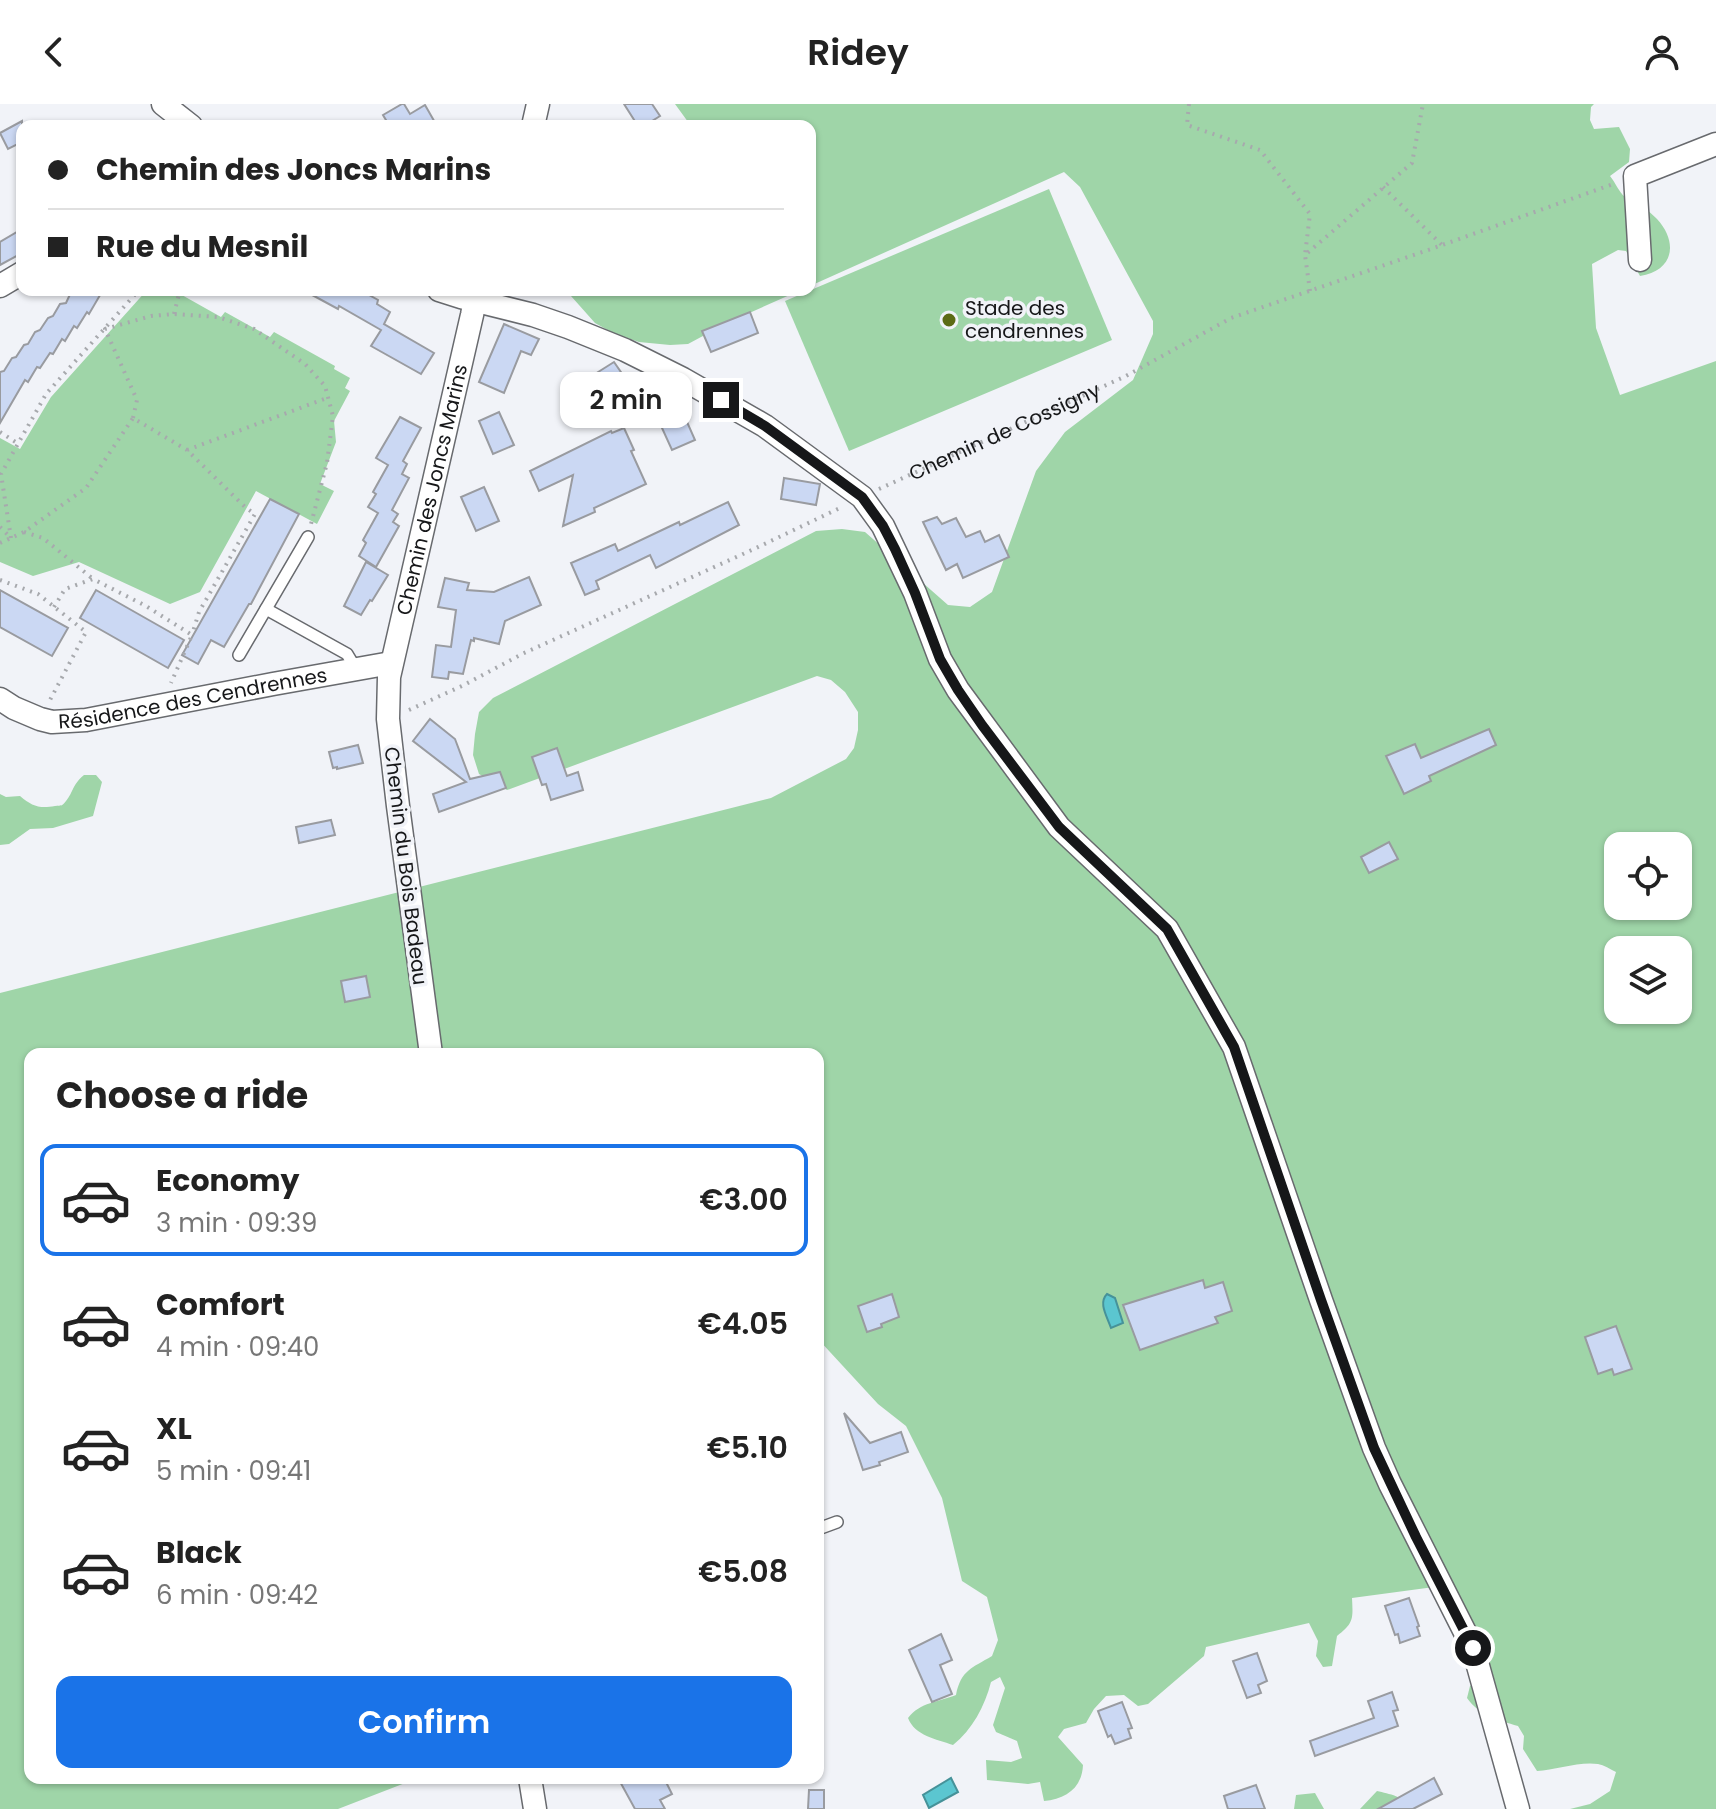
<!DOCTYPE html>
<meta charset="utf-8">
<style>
:root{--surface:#fff;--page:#f2f2f2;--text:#222;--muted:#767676;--line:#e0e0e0;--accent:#1a73e8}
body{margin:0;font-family:Poppins,sans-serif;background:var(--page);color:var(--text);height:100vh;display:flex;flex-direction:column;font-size:30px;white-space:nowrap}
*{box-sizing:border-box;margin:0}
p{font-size:26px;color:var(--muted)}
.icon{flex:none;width:44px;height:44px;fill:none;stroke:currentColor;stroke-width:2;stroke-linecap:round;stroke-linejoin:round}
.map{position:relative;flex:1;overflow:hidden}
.details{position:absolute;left:24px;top:944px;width:800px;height:736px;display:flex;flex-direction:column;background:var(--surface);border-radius:16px;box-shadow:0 2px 6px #0004}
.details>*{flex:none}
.banner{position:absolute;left:16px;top:16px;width:800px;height:176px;border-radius:16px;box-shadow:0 2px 6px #0004;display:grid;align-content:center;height:176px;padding:0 32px;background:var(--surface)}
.controls{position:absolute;left:1604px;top:728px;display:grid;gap:16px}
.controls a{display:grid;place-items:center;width:88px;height:88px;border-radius:16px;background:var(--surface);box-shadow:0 2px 6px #0004;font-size:40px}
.end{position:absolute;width:36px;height:36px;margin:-18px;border:10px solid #161719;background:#fff;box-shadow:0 0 0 4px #fff}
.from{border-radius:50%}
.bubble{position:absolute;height:56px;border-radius:16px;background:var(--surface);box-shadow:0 2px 6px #0004;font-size:26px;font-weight:600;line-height:56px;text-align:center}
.banner b{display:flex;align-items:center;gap:28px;height:76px;font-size:30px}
.banner b+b{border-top:2px solid var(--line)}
.banner i{width:20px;height:20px;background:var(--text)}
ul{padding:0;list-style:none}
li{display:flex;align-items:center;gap:24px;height:112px;margin:0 16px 12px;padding:0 16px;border:4px solid transparent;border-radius:16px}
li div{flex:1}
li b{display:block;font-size:30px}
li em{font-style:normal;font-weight:600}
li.current{border-color:var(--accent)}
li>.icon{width:72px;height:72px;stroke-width:1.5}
h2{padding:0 32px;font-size:36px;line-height:96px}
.button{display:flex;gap:16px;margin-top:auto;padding:16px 32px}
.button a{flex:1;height:92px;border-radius:16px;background:var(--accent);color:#fff;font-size:32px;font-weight:600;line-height:92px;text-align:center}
header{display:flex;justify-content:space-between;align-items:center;height:104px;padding:0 32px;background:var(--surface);font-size:36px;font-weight:600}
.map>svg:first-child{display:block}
.green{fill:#9fd5a8;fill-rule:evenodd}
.water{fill:#5bc6d0;stroke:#469299;stroke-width:2}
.building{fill:#cbd8f3;stroke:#999ba0;stroke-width:2}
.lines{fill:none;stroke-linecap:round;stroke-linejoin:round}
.service-casing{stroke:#686a6e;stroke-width:14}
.minor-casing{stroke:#686a6e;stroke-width:25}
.path{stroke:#a7a9ad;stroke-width:4;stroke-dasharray:2 6;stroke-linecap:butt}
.service{stroke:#fff;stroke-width:11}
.minor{stroke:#fff;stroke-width:22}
.route{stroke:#161719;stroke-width:10}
.poi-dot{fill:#5c6b15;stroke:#f1f3f8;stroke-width:3}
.labels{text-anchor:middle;stroke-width:7;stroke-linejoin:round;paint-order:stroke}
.poi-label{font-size:20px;fill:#161719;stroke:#f1f3f8;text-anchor:start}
.street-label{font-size:20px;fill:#161719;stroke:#f1f3f8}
</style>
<header><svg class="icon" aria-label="back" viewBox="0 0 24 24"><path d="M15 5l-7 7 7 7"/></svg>Ridey<svg class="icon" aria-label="person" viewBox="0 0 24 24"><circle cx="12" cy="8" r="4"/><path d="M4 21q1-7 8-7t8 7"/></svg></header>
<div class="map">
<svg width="1716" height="1705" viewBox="0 0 1716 1705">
<rect width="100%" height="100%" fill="#f1f3f8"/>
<g class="green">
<path d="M675 0H1594L1591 3 1590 16 1594 25 1619 23 1630 45 1629 58 1610 72C1615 78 1619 88 1625 93 1629 96 1634 96 1637 98 1644 103 1652 110 1657 115 1679 139 1673 167 1640 172L1626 147 1618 146 1592 160 1596 224 1620 291 1716 257V1705H1570L1590 1700 1610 1687 1616 1668C1610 1665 1604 1661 1598 1660 1580 1657 1555 1666 1537 1667L1523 1645 1524 1632 1518 1622C1498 1616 1480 1612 1467 1594L1470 1582 1483 1575 1479 1531 1463 1517 1449 1481 1352 1494C1353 1515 1354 1519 1337 1532L1332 1562 1323 1563 1316 1552 1318 1537 1309 1519 1206 1543 1204 1552 1148 1600 1138 1602 1124 1591 1106 1592 1094 1605 1086 1619 1064 1625 1058 1633 1083 1661C1082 1684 1066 1695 1044 1697L1040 1678 1028 1680 987 1676 986 1656 1011 1658 1022 1654 1017 1637 996 1628 993 1621 1005 1584 1000 1573 991 1578C985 1602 972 1626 953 1641 936 1635 915 1632 908 1614 920 1598 939 1598 956 1591 961 1566 972 1564 992 1552L998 1536 987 1493 962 1477 942 1394 906 1322 878 1300 818 1235V950H30V1674H418L338 1705H0V889L771 694 846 655 854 644 858 626V608L845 588 831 576 817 572 507 686 479 670 473 651 475 630 479 608 493 594 816 427 842 425 865 428 948 501 970 503 992 488 1036 367 1065 328 1133 276 1153 230V217L1080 83 1064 68 810 182V22H691ZM1618 742H1678V802H1618ZM1618 846H1678V906H1618Z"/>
<path d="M1049 85 1112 236 849 347 785 197Z"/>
<path d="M147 186H173L221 213 225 208 270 233 274 228 335 262 334 265 350 274 345 284 350 287 334 317 336 338 320 380 334 387 317 420 256 387 200 488 170 500 79 458 33 472 0 458V334L20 345 51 293Z"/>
<path d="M573 186H801L729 218 688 240 670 241 639 238 613 229 595 219 571 192Z"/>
<path d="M84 671H96L102 678 93 712 53 724 30 725 9 740 0 741V690L6 693 20 692C32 702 39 705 55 702 62 701 61 703 66 697 74 687 72 681 84 671Z"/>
<path d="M1377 1687C1389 1690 1405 1692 1409 1705H1360Z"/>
<path d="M1315 1689 1324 1705H1294L1296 1691Z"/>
</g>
<g class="water">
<path d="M1107 1190 1115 1194 1123 1219 1111 1224C1107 1212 1098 1199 1107 1190Z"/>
<path d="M951 1674 958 1688 929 1704 923 1691Z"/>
</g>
<g class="building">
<path d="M402 0H404L410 10 425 1 437 22H387L389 21 383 11Z"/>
<path d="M624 0H652L660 12 644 22H638Z"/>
<path d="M22 17V38L8 45 0 29Z"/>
<path d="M22 125V149L0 161V138Z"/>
<path d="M72 186H103L89 210 87 208 77 224 74 222 65 237 62 235 53 250 50 249 40 264 37 263 28 278 25 276 0 319V268L4 267 12 254 16 253 24 241 28 240 35 228 40 226 48 214 53 212 60 200 66 199Z"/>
<path d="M303 186H360L378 196 377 200 390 208 384 220 434 249 421 270 371 242 381 226 339 202 338 205Z"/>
<path d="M750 208 758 229 711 248 702 227Z"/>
<path d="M504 220 539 235 531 251 521 247 504 289 479 278Z"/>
<path d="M614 258 625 274 578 303 568 287Z"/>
<path d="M679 304 682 312 684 311 695 336 672 346 657 313Z"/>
<path d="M499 308 514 341 493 350 479 317Z"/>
<path d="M400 313 421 324 403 357 407 360 402 370 409 374 392 406 398 410 393 418 399 422 376 463 359 452 366 439 363 436 378 409 368 403 376 390 373 388 388 361 376 354Z"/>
<path d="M624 324 634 346 631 347 646 380 594 404 595 408 563 422 573 371 539 387 530 367 611 327 612 329Z"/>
<path d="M784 374 820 380 816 401 781 395Z"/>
<path d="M484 383 499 417 476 427 461 393Z"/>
<path d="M270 395 299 410 251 500H249L224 543 211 536 198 560 182 551Z"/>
<path d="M728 398 739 421 656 464 650 451 596 477 599 485 585 491 571 459 615 440 618 447 679 418 680 421Z"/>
<path d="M937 413 942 420 956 414 966 433 980 427 985 438 999 431 1009 453 963 474 957 460 946 466 923 418Z"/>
<path d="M366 458 388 471 372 497 370 496 361 511 344 502Z"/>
<path d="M529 473 541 501 505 517 499 540 474 534V537L471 536 463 570 449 568 448 575 432 573 436 541 451 543 456 506 438 503 445 474 469 479 467 486 494 488Z"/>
<path d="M0 486 68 524 52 552 0 523Z"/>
<path d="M96 486 184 536 168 564 80 514Z"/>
<path d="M430 615 455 635 470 675 500 668 506 684 439 708 433 690 466 678 413 637Z"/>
<path d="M1489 625 1496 641 1429 672 1431 677 1404 690 1386 652 1415 640 1421 654Z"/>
<path d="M358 641 363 659 337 665V663L333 664 329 648Z"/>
<path d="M557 644 567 672 578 668 583 686 551 696 546 680 542 681 532 653Z"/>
<path d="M331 716 335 731 299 739 296 723Z"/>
<path d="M1389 738 1398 755 1369 769 1361 753Z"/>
<path d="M366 872 370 893 345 898 341 877Z"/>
<path d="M1203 1176 1205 1184 1223 1178 1232 1207 1215 1213 1218 1219 1140 1246 1123 1201Z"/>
<path d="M892 1190 899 1213 881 1220 882 1223 867 1228 858 1202Z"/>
<path d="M1616 1222 1632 1265 1614 1271 1612 1265 1598 1270 1585 1233Z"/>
<path d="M844 1309 870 1339 901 1328 908 1348 879 1358 880 1361 863 1366Z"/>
<path d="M1409 1494 1419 1522 1417 1523 1420 1532 1400 1539 1398 1530 1395 1531 1385 1502Z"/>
<path d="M941 1530 952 1556 940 1561 952 1590 932 1598 909 1546Z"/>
<path d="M1257 1549 1267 1577 1258 1581 1261 1589 1247 1594 1233 1557Z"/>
<path d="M1392 1588 1398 1606 1393 1607 1398 1622 1315 1652 1310 1637 1374 1614 1368 1597Z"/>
<path d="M1122 1598 1132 1624 1128 1625 1131 1634 1115 1640 1111 1631 1108 1633 1098 1607Z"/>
<path d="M618 1674H664L672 1690 660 1696 665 1705H635Z"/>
<path d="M1434 1674 1442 1690 1413 1705H1378Z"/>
<path d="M1256 1681 1265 1705H1228L1224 1692Z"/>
<path d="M809 1686H824V1705H808Z"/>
</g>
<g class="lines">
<defs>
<g id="service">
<path d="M266 505 347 550 356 565"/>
<path d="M239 551 308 433"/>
<path d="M818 1425 837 1418"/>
</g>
<g id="minor">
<path d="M163 0 191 22"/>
<path d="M533 22 538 0"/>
<path d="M1640 156 1635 72 1716 40"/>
<path d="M0 182 22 169"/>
<path d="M439 186 461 193 533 211 568 223 625 246 683 275 765 322 862 393 883 422 915 489 940 555 958 586 1059 723 1167 825 1234 943 1321 1196 1374 1344 1390 1380 1473 1544 1518 1705"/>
<path id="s2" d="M0 595 14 604 40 615 52 618 86 616 273 580 391 559"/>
<path id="s3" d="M431 950 398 702 388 615 389 573 472 211 475 196 484 187"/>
<path d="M530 1674 535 1705"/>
</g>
</defs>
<use href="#service" class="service-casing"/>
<use href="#minor" class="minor-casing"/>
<g class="path">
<path d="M1189 0 1187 21 1260 46 1310 110 1305 151"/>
<path d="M1383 83 1442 141"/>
<path d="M1310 187 1305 151 1412 59 1423 0"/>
<path d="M174 210 180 186"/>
<path d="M133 314 137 296 105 225 151 212 174 210 218 213 254 225 305 260 325 282 333 312 327 359 311 420"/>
<path d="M0 328 17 339"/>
<path d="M187 346 327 294"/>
<path id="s1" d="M879 385 1126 272 1231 214 1431 145 1616 79"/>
<path d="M0 423 9 432"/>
<path d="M24 428 43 434 93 475"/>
<path d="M11 434 1 370 46 290 139 186"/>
<path d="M0 439 24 428 86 384 133 314 187 346 246 404 255 410 199 508 192 531"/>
<path d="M0 476 38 490 86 528 50 596"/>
<path d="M54 503 65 485 93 475 146 502 192 531 171 579"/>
<path d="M409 606 464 581 522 550 754 445 842 403"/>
</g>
<use href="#service" class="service"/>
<use href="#minor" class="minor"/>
</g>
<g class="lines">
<path class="route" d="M721 296 765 322 862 393 883 422 895 445 915 489 940 555 958 586 982 621 1059 723 1167 825 1234 943 1321 1196 1374 1344 1416 1433 1473 1544"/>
</g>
<circle class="poi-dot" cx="949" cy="216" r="8"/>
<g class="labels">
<g class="poi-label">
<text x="965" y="211">Stade des<tspan x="965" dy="23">cendrennes</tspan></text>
</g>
<g class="street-label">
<text dy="7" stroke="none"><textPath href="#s1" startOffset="138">Chemin de Cossigny</textPath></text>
<text dy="7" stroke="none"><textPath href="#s3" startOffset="572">Chemin des Joncs Marins</textPath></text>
<text dy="7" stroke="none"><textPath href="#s2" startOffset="200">Résidence des Cendrennes</textPath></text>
<text transform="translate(406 762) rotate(83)" y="7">Chemin du Bois Badeau</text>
</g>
</g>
</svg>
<div class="controls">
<a><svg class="icon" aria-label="locate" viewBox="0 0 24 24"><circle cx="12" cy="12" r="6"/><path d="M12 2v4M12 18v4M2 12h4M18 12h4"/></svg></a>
<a><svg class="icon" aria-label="layers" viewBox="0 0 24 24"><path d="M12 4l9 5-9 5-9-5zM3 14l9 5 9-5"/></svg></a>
</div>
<i class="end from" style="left:1473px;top:1544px"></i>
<i class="end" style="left:721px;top:296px"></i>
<div class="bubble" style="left:560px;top:268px;width:132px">2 min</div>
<div class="banner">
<b><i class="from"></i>Chemin des Joncs Marins</b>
<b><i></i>Rue du Mesnil</b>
</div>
<section class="details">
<h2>Choose a ride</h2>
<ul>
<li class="current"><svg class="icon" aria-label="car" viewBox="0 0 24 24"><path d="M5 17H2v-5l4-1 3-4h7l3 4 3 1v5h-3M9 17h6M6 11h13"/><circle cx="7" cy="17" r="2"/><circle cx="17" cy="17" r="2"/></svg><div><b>Economy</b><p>3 min · 09:39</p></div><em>€3.00</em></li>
<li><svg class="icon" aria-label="car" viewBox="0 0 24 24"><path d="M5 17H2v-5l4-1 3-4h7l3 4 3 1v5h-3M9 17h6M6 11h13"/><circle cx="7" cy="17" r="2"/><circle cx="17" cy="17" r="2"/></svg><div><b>Comfort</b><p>4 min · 09:40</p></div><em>€4.05</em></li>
<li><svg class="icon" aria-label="car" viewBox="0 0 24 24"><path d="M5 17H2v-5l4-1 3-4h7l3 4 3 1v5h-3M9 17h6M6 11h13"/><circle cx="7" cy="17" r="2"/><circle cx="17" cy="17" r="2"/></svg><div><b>XL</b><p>5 min · 09:41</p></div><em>€5.10</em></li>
<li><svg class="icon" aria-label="car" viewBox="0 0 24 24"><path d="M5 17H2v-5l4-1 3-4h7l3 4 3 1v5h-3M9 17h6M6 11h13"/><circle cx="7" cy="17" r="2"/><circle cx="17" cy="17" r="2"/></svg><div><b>Black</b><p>6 min · 09:42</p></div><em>€5.08</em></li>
</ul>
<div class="button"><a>Confirm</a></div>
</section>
</div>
